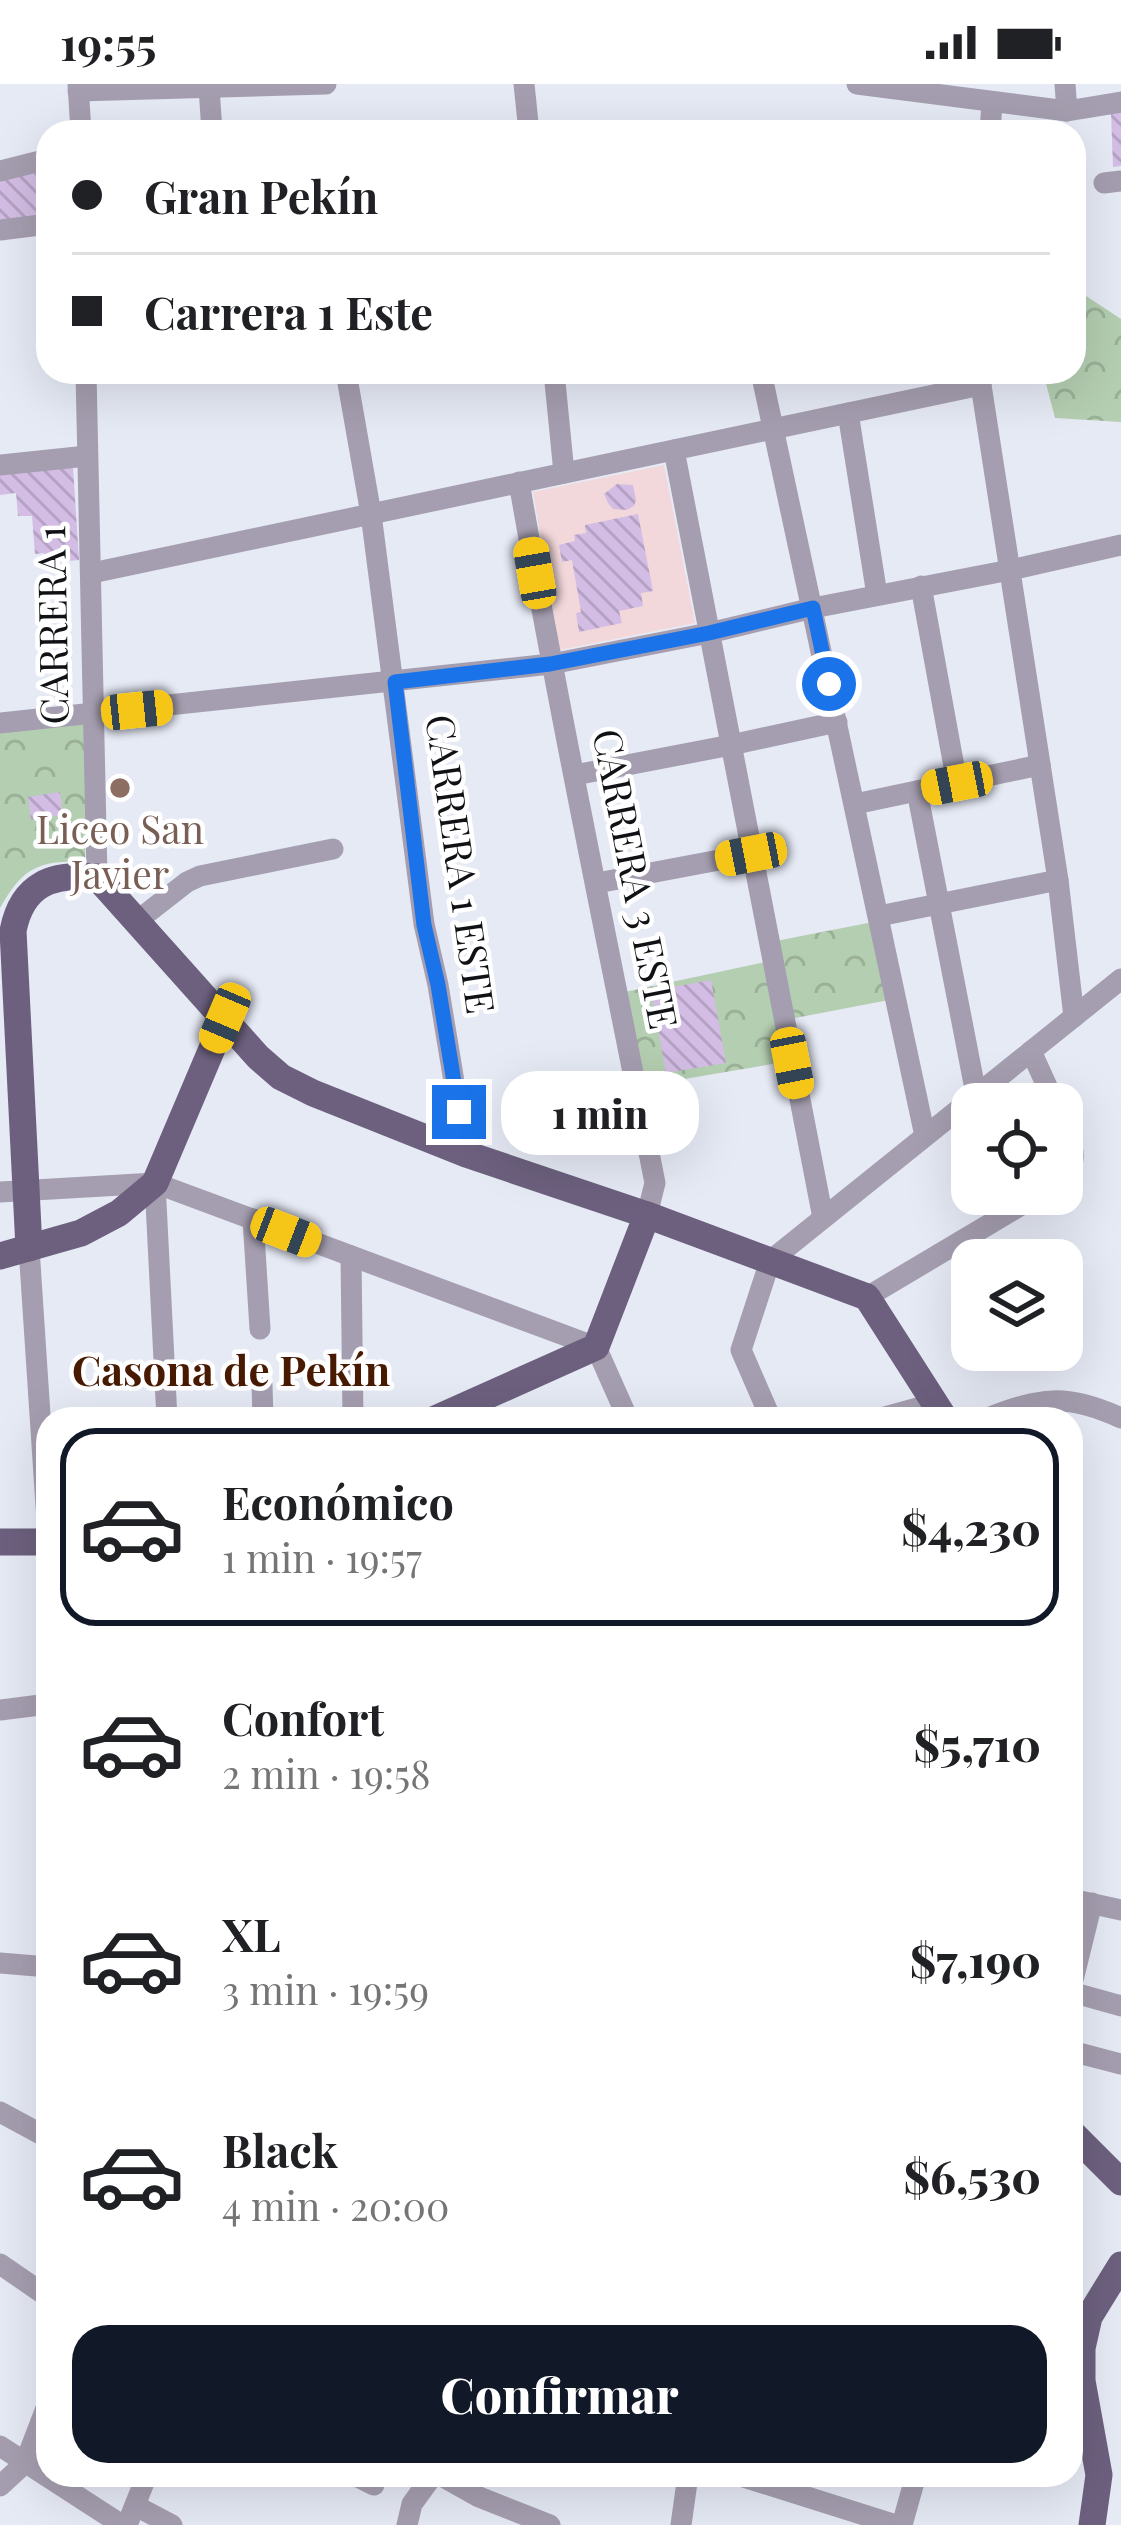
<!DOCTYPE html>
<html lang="es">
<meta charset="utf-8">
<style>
:root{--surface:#fff;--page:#f6f6f6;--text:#202124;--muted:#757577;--line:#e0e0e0;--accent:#111827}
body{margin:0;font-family:"Playfair Display",serif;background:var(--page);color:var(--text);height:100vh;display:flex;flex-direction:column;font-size:45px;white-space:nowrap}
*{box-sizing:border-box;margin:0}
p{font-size:39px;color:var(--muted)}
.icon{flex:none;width:66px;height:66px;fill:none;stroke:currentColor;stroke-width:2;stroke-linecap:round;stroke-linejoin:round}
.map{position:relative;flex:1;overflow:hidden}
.side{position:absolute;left:36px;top:1323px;width:1047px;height:1080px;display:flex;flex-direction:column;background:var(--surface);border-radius:36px;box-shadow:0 12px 48px #0002}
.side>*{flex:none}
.top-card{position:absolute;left:36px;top:36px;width:1050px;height:264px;border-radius:36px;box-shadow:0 12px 48px #0002;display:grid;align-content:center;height:264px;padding:0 36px;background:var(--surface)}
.tools{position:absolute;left:951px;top:999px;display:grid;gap:24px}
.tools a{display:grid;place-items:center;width:132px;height:132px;border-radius:24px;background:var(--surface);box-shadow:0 12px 48px #0002;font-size:60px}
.end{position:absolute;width:54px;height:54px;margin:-27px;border:15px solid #1a73e8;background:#fff;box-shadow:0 0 0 6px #fff}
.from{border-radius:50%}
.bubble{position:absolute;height:84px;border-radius:36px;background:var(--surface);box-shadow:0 12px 48px #0002;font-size:39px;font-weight:800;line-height:84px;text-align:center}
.car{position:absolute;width:36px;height:72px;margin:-36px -18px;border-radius:15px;box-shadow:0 0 9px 3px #0007;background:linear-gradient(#f5c518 24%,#345 0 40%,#f5c518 0 76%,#345 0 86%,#f5c518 0)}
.top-card b{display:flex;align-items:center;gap:42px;height:114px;font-size:45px}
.top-card b+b{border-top:3px solid var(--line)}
.top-card i{width:30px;height:30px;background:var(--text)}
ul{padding:21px 0 0;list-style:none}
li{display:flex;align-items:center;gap:36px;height:198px;margin:0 24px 18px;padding:0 12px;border:6px solid transparent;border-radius:36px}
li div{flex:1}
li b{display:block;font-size:45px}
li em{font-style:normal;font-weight:800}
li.selected{border-color:var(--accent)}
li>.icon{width:108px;height:108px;stroke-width:1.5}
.cta{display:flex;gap:24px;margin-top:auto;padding:24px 36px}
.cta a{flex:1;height:138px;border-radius:36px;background:var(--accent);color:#fff;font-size:48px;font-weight:800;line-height:138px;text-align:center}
.status{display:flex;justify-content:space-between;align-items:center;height:84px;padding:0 60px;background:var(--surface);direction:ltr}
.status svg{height:33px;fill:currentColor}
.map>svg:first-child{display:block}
.education{fill:#f3d8db}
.forest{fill:url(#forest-crowns)}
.building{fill:url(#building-back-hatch)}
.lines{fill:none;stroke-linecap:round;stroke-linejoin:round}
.minor{stroke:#a59eb0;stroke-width:21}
.major{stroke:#6c607e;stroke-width:27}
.route{stroke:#1a73e8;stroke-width:15}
.education-dot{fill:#8d6e63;stroke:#fff;stroke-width:4.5}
.labels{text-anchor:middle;stroke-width:9;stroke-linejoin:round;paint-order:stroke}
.street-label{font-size:39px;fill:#101115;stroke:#fff}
.education-label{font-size:39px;fill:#785e54;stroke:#fff}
.neighbourhood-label{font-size:42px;font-weight:bold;fill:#491a02;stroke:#fff}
</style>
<div class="status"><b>19:55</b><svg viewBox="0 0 49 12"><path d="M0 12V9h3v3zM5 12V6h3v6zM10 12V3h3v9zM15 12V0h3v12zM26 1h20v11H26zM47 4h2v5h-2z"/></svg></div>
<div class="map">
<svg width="1121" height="2441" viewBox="0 0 1121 2441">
<defs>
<pattern id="forest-crowns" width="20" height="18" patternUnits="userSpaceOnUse" patternTransform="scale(3)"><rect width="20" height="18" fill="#b4ceb1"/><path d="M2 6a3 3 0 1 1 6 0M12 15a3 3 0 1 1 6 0" fill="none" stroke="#9ab097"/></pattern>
<pattern id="building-back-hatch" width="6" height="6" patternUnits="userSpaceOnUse" patternTransform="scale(3)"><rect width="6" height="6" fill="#d3bde4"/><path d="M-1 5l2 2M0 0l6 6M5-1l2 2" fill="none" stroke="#b4a1c3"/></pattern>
</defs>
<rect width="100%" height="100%" fill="#e6eaf5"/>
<path class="education" d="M664 381 695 539 560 566 533 408Z"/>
<g class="forest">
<path d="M1074 204 1121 235V338L1055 334 1043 288H1074Z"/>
<path d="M88 640 85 778C39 776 23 783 0 824V647Z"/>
<path d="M873 838 889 916 790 935 776 857Z"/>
<path d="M765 878 784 978 643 1002 625 908Z"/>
</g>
<g class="building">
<path d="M1121 26V82L1113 83 1111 28Z"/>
<path d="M48 86V130L0 136V95Z"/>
<path d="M73 383 79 476 45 479 44 469 35 470 32 432H18L16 409 0 411V391Z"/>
<path d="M617 400 633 401 636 416 634 422 627 426 613 425 608 419 604 410Z"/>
<path d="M638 430 653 507 641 509 643 522 619 527 622 539 579 548 576 529 581 528 572 476 562 478 559 461 575 457 574 451 586 449 585 441Z"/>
<path d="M60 708 63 731 31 736 28 713Z"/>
<path d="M711 896 726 979 666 989 651 907Z"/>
</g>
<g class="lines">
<g class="minor">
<path d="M78 0 81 48"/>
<path d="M524 0 529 48"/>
<path d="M857 0 1067 27 1121 18"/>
<path d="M1065 0 1067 27"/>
<path d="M209 3 212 48"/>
<path d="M78 7 326 0"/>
<path d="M990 48 992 19"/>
<path d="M0 87 48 75"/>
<path d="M1104 99 1121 97"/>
<path d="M0 146 48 140"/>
<path d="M86 288 97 793"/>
<path d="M346 288 371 430 424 840 438 901 466 1070"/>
<path d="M554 288 564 389"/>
<path d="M761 288 925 1052"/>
<path d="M982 289 981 301 1058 796 1074 933"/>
<path d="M848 329 877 511"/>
<path d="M674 366 823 1134"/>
<path d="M0 381 87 372"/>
<path d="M519 398C560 633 609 866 655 1099L647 1131"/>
<path d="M92 489 981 301"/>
<path d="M921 502 957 699"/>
<path d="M0 639 551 580 709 549 813 524 1010 486 1121 461"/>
<path d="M575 691 731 661 837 638"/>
<path d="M917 707 976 1010"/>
<path d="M855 720 1040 681"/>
<path d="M597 799 751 770"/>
<path d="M879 832 1058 796"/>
<path d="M137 837 187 798 200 792 333 765"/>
<path d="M1031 967 1055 1020"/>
<path d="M1062 1037C1072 1058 1081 1078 1062 1097"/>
<path d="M155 1099 167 1335"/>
<path d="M0 1108 155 1099 596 1263 628 1335"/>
<path d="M253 1135 260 1245"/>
<path d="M29 1164 48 1452"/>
<path d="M351 1172 353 1335"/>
<path d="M867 1213 1040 1110"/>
<path d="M262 1301 263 1335"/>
<path d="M771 1335 741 1266 770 1177 1121 895"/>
<path d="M877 1335 935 1319"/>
<path d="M985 1335C1041 1313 1066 1309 1121 1334"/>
<path d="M0 1626 48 1620"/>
<path d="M1071 1815 1121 1826"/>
<path d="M0 1879 48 1883"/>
<path d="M1071 1904 1092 1819"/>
<path d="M1071 1908 1121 1922"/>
<path d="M1071 1967 1121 1980"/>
<path d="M0 2028 48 2054"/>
<path d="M0 2180 48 2213"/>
<path d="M0 2362 122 2441"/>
<path d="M354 2391 374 2401"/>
<path d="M440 2391 479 2413 550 2441"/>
<path d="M737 2391 896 2441"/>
<path d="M0 2402 25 2379 48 2319"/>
<path d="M136 2422 172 2441"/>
<path d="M127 2441 147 2391"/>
<path d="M407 2441 412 2420 433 2391"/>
<path d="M681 2441 688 2391"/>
<path d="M902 2441 916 2391"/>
</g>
<g class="major">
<path d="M29 1164 13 847C22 800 52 789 97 793L258 973 281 993 313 1009 466 1070 647 1131 867 1213 945 1335"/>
<path d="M0 1172 81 1149 119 1129 155 1099 225 934"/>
<path d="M435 1335 596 1263 647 1131"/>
<path d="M0 1458H48"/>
<path d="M1071 2048 1121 2098"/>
<path d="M1092 2441 1099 2391 1082 2297V2264L1089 2233 1121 2181"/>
</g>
</g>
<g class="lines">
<path class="route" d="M459 1028 438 901 424 841 395 598 550 580 709 549 813 524 829 600"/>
</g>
<circle class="education-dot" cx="120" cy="704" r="12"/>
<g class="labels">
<g class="street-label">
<text transform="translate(53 541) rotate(-91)" y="14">CARRERA 1</text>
<text transform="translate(460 780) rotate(82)" y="14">CARRERA 1 ESTE</text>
<text transform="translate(635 795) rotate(79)" y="14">CARRERA 3 ESTE</text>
</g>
<g class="education-label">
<text x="120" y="760">Liceo San<tspan x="120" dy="45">Javier</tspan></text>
</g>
<g class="neighbourhood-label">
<text x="231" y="1302">Casona de Pekín</text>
</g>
</g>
</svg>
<div class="tools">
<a><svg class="icon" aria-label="locate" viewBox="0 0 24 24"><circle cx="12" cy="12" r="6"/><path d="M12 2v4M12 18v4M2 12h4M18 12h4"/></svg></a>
<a><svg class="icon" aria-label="layers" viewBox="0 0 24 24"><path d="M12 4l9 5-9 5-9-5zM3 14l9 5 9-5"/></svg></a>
</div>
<i class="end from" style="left:829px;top:600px"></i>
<i class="end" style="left:459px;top:1028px"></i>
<div class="bubble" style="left:501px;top:987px;width:198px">1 min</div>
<i class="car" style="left:535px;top:489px;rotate:350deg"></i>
<i class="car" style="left:137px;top:626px;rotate:84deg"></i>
<i class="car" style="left:957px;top:699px;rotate:259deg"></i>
<i class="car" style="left:751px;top:770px;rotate:259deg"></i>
<i class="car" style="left:225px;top:934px;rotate:203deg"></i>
<i class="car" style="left:792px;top:979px;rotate:169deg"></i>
<i class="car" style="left:286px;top:1148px;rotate:111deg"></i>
<div class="top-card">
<b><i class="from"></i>Gran Pekín</b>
<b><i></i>Carrera 1 Este</b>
</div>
<section class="side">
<ul>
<li class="selected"><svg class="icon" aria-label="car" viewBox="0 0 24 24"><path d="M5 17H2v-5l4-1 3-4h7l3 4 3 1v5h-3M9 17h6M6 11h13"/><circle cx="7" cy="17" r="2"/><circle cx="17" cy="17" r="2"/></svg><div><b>Económico</b><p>1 min · 19:57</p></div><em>$4,230</em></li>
<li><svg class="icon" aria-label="car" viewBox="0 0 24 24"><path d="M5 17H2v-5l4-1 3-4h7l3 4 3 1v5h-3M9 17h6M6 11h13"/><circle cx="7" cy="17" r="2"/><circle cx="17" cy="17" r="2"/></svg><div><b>Confort</b><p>2 min · 19:58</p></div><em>$5,710</em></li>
<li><svg class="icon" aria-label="car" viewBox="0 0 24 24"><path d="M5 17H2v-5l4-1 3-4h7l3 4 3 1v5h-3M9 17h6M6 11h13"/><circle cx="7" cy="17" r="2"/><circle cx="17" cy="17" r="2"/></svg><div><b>XL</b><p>3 min · 19:59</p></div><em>$7,190</em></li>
<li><svg class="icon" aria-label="car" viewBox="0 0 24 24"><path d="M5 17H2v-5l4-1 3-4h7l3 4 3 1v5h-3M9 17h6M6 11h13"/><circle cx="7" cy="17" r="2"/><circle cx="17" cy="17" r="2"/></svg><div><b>Black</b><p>4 min · 20:00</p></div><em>$6,530</em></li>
</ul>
<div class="cta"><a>Confirmar</a></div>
</section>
</div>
